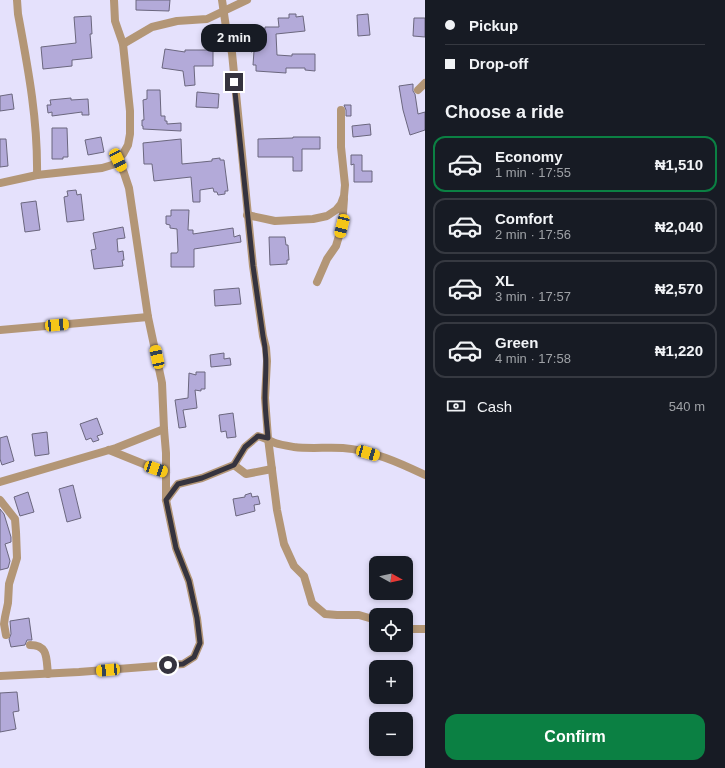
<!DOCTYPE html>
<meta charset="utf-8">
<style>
:root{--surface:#171b24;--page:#20242c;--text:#f1f3f6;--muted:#9ea1a6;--line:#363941;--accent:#0b8043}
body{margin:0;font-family:Helvetica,sans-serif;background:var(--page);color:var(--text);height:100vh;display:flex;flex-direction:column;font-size:15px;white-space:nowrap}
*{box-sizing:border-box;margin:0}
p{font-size:13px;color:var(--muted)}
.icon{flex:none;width:22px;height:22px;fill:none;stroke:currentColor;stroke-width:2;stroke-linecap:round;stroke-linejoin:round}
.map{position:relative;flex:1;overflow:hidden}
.details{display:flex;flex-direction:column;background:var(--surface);width:300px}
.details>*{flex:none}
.banner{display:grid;align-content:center;height:88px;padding:0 20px;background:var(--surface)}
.needle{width:26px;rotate:98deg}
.tools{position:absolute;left:369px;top:556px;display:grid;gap:8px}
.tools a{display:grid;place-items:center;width:44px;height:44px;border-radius:8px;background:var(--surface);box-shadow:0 2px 6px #0003;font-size:20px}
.end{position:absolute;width:18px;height:18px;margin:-9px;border:5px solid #35333e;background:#fff;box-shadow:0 0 0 2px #fff}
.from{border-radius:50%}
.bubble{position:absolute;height:28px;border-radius:12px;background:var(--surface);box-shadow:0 2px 6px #0003;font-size:13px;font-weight:700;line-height:28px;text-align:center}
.car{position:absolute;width:12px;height:24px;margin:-12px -6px;border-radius:5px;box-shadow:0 0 3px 1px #0007;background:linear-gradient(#f5c518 24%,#345 0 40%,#f5c518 0 76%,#345 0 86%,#f5c518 0)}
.banner b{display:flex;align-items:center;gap:14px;height:38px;font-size:15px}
.banner b+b{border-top:1px solid var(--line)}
.banner i{width:10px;height:10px;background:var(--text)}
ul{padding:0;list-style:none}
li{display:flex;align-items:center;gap:12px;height:56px;margin:0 8px 6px;padding:0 12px;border:2px solid var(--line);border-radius:12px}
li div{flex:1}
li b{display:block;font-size:15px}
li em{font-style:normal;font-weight:700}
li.selected{border-color:var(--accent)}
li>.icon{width:36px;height:36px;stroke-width:1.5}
h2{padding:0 20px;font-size:18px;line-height:48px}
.pay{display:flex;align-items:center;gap:10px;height:44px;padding:0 20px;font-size:15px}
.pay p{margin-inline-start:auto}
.button{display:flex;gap:8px;margin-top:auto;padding:8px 20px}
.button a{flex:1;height:46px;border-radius:12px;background:var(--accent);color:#fff;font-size:16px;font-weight:700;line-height:46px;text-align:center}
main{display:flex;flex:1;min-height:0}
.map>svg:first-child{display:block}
.building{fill:#b3aad9;stroke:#6b677e}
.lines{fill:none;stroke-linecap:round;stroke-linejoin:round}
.street{stroke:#b39676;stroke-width:8}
.route{stroke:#35333e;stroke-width:5}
</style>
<main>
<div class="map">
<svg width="425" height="768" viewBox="0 0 425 768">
<rect width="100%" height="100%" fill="#e5e1fc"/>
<g class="building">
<path d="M136 0H170L169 11 136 10Z"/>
<path d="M289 14H296V17L303 16 305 31 276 34 277 55 292 56V54H315V71L305 70V68H286V73L256 71V65H253L254 51 251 52 250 30 265 29V27H279L278 18H289Z"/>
<path d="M368 14 370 35 358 36 357 15Z"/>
<path d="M91 16 92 34H90L92 58 72 60V66L43 69 41 47 76 43 74 17Z"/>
<path d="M414 18H425V37L413 36Z"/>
<path d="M165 49 185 52V50H213V66H194L195 85 185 86 183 71 162 68Z"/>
<path d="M413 84V91L415 94 418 114 425 112V130L410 135 403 110 399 86Z"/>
<path d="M147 90H160L161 116H165V121H167V124L181 123V131L143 129V126H142V120H144L143 100 147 99Z"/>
<path d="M197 92 219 94 218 108 196 107Z"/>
<path d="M12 94 14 109 0 111V96Z"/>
<path d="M71 98V100L88 99 89 115H82V112L52 116V112L48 113 47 105H51L50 100Z"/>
<path d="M344 105H351V116H346V110Z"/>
<path d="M370 124 371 135 353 137 352 126Z"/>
<path d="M52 128H67L68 157H63V159H52Z"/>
<path d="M101 137 104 152 88 155 85 140Z"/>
<path d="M293 137H320V149H302V171H293V157H258V139L293 138Z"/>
<path d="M0 139H6L8 166 0 167Z"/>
<path d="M181 139 182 164 212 161V159L220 158V160H224L228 191H225V194L218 195 217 192H214L213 188 200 190V202H193L191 177 154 181 152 164H144L143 143Z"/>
<path d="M351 155H362V171H372V182H354V164L351 165Z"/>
<path d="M76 190 77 195 81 194 84 220 67 222 64 197 68 196 67 191Z"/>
<path d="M36 201 40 230 25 232 21 203Z"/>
<path d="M171 210H189L188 230H193V234L233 228 234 237 240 235 241 242 194 249V267H171V253H177L178 251 177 229 170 228V225L166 224V216H171Z"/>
<path d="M123 227 125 238 117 239 118 252 123 251 124 260H122L123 266 94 269 91 250 96 249 93 233Z"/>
<path d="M269 237H285L286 245H288L289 260H287V264L270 265Z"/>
<path d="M239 288 241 304 215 306 214 290Z"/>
<path d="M224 353V359L230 358 231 365 211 367 210 355Z"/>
<path d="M196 372H205V389H201V391L195 390 197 408 183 410 186 427 179 428 175 400 188 398 189 373 196 375Z"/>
<path d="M233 413 236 437 227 438 226 431 221 432 219 415Z"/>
<path d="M97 418 103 434 97 436 99 440 93 442 91 438 86 440 80 424Z"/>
<path d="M47 432 49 454 35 456 32 434Z"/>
<path d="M7 436 14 461 2 465 0 459V438Z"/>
<path d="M73 485 81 518 67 522 59 489Z"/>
<path d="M28 492 34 512 20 516 14 497Z"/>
<path d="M251 493 252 497 258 496 260 504 254 505 255 511 236 516 233 499 245 497V495Z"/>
<path d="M0 509 4 514 11 537V542L5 544 10 561 8 568 0 570Z"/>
<path d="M29 618 32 640H27L25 645 11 647 9 639 11 634 10 621Z"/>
<path d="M17 692 19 711 13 712 16 729 0 732V693Z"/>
</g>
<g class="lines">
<g class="street">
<path d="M17 0 18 14C28 68 38 120 37 175"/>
<path d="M222 0 227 34 232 53 253 266 263 336 266 348 267 361 265 398 268 438 277 510 284 544 294 566 304 576 312 603 325 614 337 615H359L376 620"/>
<path d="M123 44 152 27 177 21 207 19 247 0"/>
<path d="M418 90 425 83"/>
<path d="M0 183 37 175 102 168 112 165 118 160 123 154 128 145 130 134V111L123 44 115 21 114 0"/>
<path d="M247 215 275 221 313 219 327 216 336 210 341 204 344 196 345 185 341 147V110"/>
<path d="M317 282 327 259 336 246 342 226 344 199"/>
<path d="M0 330 148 317"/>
<path d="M109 450 166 473"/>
<path d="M234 465 246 474 272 469"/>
<path d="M0 482 116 448 164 429"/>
<path d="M0 500 15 519 16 532 17 558 9 584 8 603 5 617 4 624 6 635"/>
<path d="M166 500 178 484 202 478 234 465 245 447 258 436C265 438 269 440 275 443 281 445 288 446 294 447 310 449 327 447 343 448 371 450 400 463 425 475"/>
<path d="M406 629H425"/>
<path d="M30 645C49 645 46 659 48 674"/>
<path d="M0 676 79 672 183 664 194 657 200 643 197 618 189 581 176 548 166 500V453L164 429 162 383 148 317 129 188 124 173 118 160"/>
</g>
</g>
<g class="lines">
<path class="route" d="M168 665 183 664 194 657 200 643 197 618 189 581 176 548 166 500 178 484 202 478 234 465 245 447 258 436 268 438C267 425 265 411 265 398 265 377 268 357 263 336L253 266 234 82"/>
</g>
</svg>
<div class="tools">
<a><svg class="needle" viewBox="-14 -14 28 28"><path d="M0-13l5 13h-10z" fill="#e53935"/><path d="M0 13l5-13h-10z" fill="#9ea1a6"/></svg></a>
<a><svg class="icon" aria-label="locate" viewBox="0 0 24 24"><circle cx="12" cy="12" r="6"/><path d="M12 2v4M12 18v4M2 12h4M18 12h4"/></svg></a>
<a>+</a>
<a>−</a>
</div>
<i class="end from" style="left:168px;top:665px"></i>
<i class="end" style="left:234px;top:82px"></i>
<div class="bubble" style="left:201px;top:24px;width:66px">2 min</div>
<i class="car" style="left:118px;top:160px;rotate:154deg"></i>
<i class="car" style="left:342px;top:226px;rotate:194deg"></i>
<i class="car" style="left:57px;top:325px;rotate:85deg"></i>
<i class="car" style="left:157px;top:357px;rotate:348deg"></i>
<i class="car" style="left:368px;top:453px;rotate:106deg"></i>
<i class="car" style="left:156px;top:469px;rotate:109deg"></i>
<i class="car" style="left:108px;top:670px;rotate:265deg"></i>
</div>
<section class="details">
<div class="banner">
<b><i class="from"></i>Pickup</b>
<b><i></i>Drop-off</b>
</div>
<h2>Choose a ride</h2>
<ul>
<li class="selected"><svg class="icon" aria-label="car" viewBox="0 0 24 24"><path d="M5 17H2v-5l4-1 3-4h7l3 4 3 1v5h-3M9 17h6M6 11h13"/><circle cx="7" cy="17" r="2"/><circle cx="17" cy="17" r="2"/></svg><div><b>Economy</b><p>1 min · 17:55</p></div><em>₦1,510</em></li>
<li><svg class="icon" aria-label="car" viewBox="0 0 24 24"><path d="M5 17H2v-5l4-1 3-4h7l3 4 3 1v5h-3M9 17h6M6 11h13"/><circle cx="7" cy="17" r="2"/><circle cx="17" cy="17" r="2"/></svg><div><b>Comfort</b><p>2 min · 17:56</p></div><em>₦2,040</em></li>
<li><svg class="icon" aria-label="car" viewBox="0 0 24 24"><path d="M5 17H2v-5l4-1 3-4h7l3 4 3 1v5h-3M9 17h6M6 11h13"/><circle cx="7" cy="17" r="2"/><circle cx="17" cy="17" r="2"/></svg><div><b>XL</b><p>3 min · 17:57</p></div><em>₦2,570</em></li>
<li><svg class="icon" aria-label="car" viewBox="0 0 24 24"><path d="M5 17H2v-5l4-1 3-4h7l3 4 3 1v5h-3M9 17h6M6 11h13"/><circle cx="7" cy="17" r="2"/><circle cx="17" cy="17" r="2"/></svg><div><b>Green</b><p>4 min · 17:58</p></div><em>₦1,220</em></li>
</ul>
<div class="pay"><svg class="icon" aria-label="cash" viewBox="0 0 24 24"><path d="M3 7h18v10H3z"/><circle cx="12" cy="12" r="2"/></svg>Cash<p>540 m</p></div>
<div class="button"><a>Confirm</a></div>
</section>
</main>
